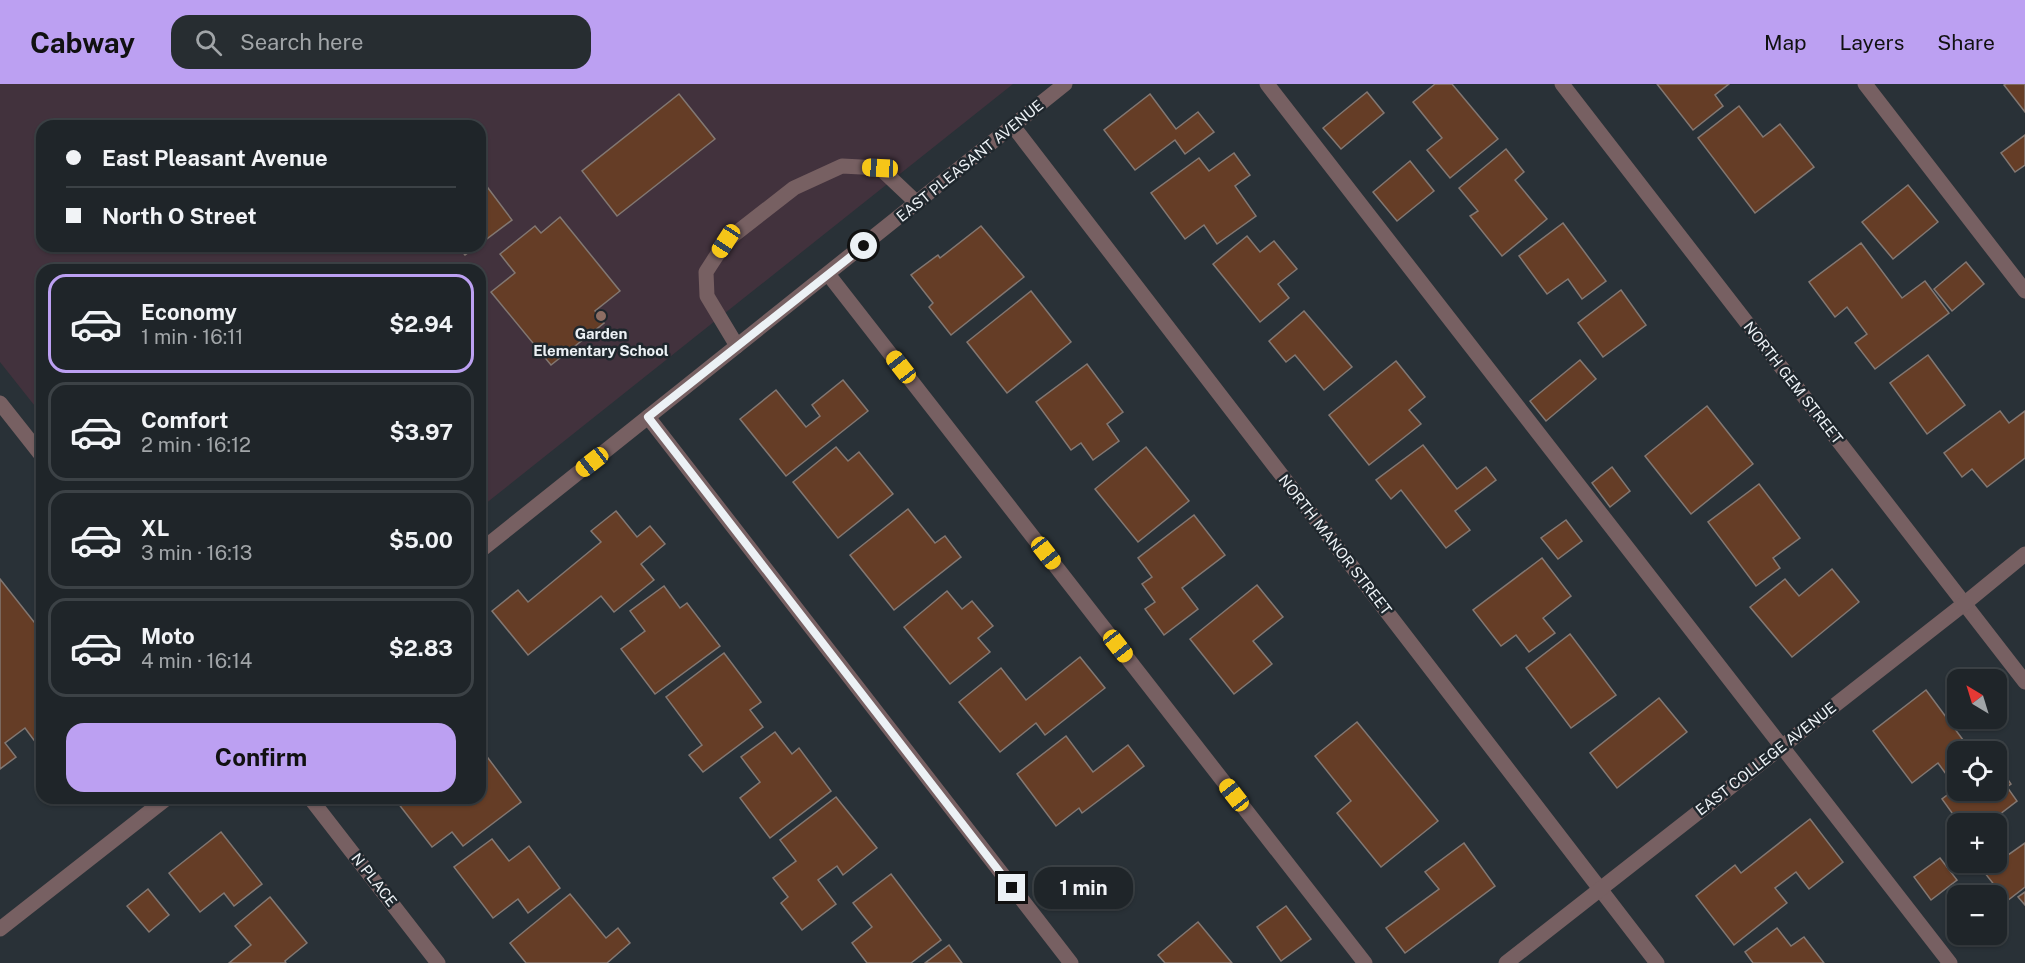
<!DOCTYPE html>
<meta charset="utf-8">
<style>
:root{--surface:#1f2529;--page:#272d31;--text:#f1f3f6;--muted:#a1a5a8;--line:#3c4246;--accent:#bca0f2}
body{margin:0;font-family:"Public Sans",sans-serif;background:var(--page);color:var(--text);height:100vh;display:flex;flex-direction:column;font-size:22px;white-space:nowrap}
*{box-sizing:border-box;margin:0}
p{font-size:20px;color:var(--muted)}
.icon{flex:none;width:33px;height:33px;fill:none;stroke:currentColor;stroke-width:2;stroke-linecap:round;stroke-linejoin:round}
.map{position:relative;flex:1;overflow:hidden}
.drawer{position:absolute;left:36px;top:180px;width:450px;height:540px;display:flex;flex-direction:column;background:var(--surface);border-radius:18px;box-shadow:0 2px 4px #0004,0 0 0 2px var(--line)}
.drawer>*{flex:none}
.banner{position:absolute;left:36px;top:36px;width:450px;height:132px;border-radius:18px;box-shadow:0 2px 4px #0004,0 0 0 2px var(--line);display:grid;align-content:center;height:132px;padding:0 30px;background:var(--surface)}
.needle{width:39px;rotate:322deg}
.fabs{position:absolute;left:1947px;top:585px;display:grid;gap:12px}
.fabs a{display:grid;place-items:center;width:60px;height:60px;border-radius:12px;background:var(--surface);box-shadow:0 2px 4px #0004,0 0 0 2px var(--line);font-size:30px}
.end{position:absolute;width:27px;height:27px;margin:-14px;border:8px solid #ecf1f5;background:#111;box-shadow:0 0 0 3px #111}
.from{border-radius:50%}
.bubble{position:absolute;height:42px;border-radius:18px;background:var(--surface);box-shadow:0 2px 4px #0004,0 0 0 2px var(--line);font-size:20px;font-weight:700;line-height:42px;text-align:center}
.car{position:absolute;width:18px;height:36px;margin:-18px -9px;border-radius:8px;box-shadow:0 0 4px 2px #0007;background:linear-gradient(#f5c518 24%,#345 0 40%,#f5c518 0 76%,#345 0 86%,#f5c518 0)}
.banner b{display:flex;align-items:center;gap:21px;height:57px;font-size:22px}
.banner b+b{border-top:2px solid var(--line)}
.banner i{width:15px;height:15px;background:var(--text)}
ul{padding:10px 0 0;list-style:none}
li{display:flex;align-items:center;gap:18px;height:99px;margin:0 12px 9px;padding:0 18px;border:3px solid var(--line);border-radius:18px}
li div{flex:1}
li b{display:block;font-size:22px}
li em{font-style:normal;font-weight:700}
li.active{border-color:var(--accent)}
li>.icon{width:54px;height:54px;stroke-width:1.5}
.cta{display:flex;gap:12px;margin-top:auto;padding:12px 30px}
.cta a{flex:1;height:69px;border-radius:18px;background:var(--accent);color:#111;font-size:24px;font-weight:700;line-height:69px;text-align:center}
header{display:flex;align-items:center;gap:36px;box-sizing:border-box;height:84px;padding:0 30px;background:var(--accent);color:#111}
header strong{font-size:28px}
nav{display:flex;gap:33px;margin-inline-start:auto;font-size:21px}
.search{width:420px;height:54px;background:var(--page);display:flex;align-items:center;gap:15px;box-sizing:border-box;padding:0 21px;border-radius:18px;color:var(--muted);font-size:22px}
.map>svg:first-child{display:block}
.education{fill:#42323d;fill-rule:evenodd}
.building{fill:#653d26;stroke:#827772;stroke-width:1.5}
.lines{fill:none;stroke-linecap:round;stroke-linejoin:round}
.minor{stroke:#776062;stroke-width:15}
.route{stroke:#ecf1f5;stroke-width:8}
.education-dot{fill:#8d6e63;stroke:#1f272d;stroke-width:2}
.labels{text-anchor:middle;stroke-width:5;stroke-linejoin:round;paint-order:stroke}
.street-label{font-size:15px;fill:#ecf1f5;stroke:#1f272d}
.poi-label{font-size:15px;font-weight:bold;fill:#ecf1f5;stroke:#1f272d}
</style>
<header>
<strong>Cabway</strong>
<div class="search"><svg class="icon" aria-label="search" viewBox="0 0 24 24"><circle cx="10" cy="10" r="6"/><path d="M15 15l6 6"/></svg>Search here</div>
<nav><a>Map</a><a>Layers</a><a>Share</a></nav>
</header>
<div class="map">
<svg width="2025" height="879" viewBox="0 0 2025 879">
<rect width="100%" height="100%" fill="#293137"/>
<path class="education" d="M0 0H1013L480 424V186H42V331L0 278ZM42 42H480V162H42Z"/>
<g class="building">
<path d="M1435 0H1452L1498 55 1450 94 1427 66 1442 54 1413 18Z"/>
<path d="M1657 0H1729L1715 11 1723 22 1693 46Z"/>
<path d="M2006 0H2025V28L2004 1Z"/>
<path d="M1367 8 1384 29 1341 65 1323 44Z"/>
<path d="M679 10 715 55 617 132 582 87Z"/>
<path d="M1150 10 1176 45 1198 28 1214 48 1185 70 1175 56 1135 86 1104 46Z"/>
<path d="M1739 22 1763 53 1780 40 1814 83 1755 129 1698 54Z"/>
<path d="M2025 51V81L2015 88 2001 69Z"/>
<path d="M1506 65 1524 88 1515 96 1547 135 1502 172 1470 132 1478 127 1459 104Z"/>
<path d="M1234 69 1250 91 1235 102 1256 132 1217 160 1204 141 1185 155 1151 109 1199 74 1209 87Z"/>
<path d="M1410 77 1434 107 1397 137 1373 108Z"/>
<path d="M485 100 512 136 480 160V104Z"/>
<path d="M1908 101 1938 138 1893 175 1862 138Z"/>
<path d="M560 133 620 207 595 227 604 239 551 281 491 208 515 189 500 170 535 142 541 149Z"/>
<path d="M1563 139 1606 197 1582 215 1568 195 1547 210 1519 172Z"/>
<path d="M981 142 1024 193 951 251 929 223 933 219 911 191 938 171 940 174Z"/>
<path d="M1247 152 1260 168 1274 157 1297 185 1278 200 1289 214 1260 238 1213 180Z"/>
<path d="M1861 159 1902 214 1925 197 1949 229 1875 285 1855 259 1867 250 1847 223 1835 233 1809 198Z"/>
<path d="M458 162H477L465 171Z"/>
<path d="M1966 178 1984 200 1952 227 1934 205Z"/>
<path d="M1621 206 1646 241 1603 273 1578 239Z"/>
<path d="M1031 207 1071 258 1007 309 967 258Z"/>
<path d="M1304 227 1352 283 1324 306 1295 271 1286 278 1269 257Z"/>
<path d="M1928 271 1965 321 1927 350 1890 299Z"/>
<path d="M1580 276 1596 295 1546 337 1530 317Z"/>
<path d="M1396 277 1425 313 1409 326 1421 340 1369 381 1329 331Z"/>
<path d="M1087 280 1123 328 1107 340 1119 357 1093 376 1081 359 1071 366 1036 318Z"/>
<path d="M843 296 868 327 786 392 740 335 776 306 806 343 820 332 812 321Z"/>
<path d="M1707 322 1753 380 1691 430 1645 372Z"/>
<path d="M2000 327 2009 339 2025 327V374L1987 403 1972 385 1962 393 1944 369Z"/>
<path d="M1423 361 1457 405 1486 383 1496 396 1455 427 1470 446 1446 464 1401 406 1391 415 1376 396Z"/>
<path d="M836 363 848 377 859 368 893 410 838 454 793 398Z"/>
<path d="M1146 363 1189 417 1138 458 1095 405Z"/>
<path d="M1612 383 1630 407 1610 423 1592 399Z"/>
<path d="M1759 400 1800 454 1773 474 1780 484 1756 502 1708 438Z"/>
<path d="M908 425 935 459 945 452 961 473 894 526 850 471Z"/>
<path d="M616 427 637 453 650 442 665 460 641 480 654 496 614 528 601 512 528 571 492 527 518 506 528 518 601 458 591 447Z"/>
<path d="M1194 431 1225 471 1182 504 1198 525 1164 551 1145 525 1155 518 1142 500 1152 493 1138 474Z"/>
<path d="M1566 436 1582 457 1558 475 1541 454Z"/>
<path d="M1542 474 1571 512 1543 534 1555 549 1529 568 1516 551 1501 562 1473 526Z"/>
<path d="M1832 485 1859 518 1792 573 1750 523 1785 495 1799 512Z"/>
<path d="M0 495 42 548V667L25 644 5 659 16 673 0 685Z"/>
<path d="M1257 501 1283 533 1253 557 1272 580 1234 610 1190 555Z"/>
<path d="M664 502 680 524 687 519 720 562 655 610 621 565 645 547 630 527Z"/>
<path d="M947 507 962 525 972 517 993 542 978 554 990 568 950 600 904 543Z"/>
<path d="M1570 550 1616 611 1571 644 1526 584Z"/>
<path d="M724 569 761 618 750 626 763 643 703 688 689 671 702 661 666 613Z"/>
<path d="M1080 573 1105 604 1045 651 1036 639 1000 668 959 618 1001 584 1026 616Z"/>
<path d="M1926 606 1972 668H1958V681L1946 690 1938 679 1912 699 1873 647Z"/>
<path d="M1659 614 1687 648 1617 704 1590 669Z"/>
<path d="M1357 638 1438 737 1381 783 1337 729 1351 717 1315 672Z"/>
<path d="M775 648 792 670 799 664 831 707 770 754 740 714 760 698 741 673Z"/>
<path d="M1066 652 1093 688 1128 661 1144 682 1082 729 1079 724 1056 742 1017 690Z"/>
<path d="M485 670 521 718 463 762 452 748 432 763 394 714H480V674Z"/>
<path d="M1996 689 2000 694 2004 690 2011 700 2007 703 2017 717 1987 740H1960L1942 715 1958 703V706H1996Z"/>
<path d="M836 713 877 764 843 791 837 782 818 796 836 820 802 846 781 819 788 813 773 794 796 777 780 756Z"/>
<path d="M1810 735 1843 778 1809 805 1796 788 1775 804 1787 819 1734 861 1696 812 1735 781 1741 789Z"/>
<path d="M221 748 262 800 234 822 224 809 200 828 169 789Z"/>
<path d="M492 755 509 777 529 762 560 804 528 829 518 815 493 834 454 783Z"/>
<path d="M1464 759 1495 802 1405 869 1386 844 1439 805 1425 788Z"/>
<path d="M2025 759V803L2007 817 1984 788Z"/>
<path d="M1940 774 1957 796 1931 816 1914 793Z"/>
<path d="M891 790 941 856 911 879H867L852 859 872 843 853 819Z"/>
<path d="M148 805 169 831 149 848 127 822Z"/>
<path d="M2025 808V821L2018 813Z"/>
<path d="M570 810 606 854 618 844 630 859 607 879H526L510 859Z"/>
<path d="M270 813 307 859 285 877 286 879H229L251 861 235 842Z"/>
<path d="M1286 822 1311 855 1281 877 1257 843Z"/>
<path d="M1198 838 1232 879H1165L1158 871Z"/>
<path d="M1777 844 1791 862 1804 853 1824 879H1753L1745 868Z"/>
<path d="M949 861 962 879H925Z"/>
</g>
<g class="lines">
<g class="minor">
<path d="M1267 0 1950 879"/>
<path d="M1562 0 2025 598"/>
<path d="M1865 0 2025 207"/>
<path d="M1013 42 1657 879"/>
<path d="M828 190 1365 879"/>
<path d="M737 262 707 212 706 188 726 157 794 104 842 82 880 84 917 119"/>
<path d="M0 319 42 372"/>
<path d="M648 333 1071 879"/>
<path d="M480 467 1065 0"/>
<path d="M310 714 438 879"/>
<path d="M0 845 167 714"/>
<path d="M1506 879 1964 520 2025 470"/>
</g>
</g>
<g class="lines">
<path class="route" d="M864 162 648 333 1012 804"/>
</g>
<circle class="education-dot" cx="601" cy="232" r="6"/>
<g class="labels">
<g class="street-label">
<text transform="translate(970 77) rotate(-39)" y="5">EAST PLEASANT AVENUE</text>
<text transform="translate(1793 299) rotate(52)" y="5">NORTH GEM STREET</text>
<text transform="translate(1335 461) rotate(52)" y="5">NORTH MANOR STREET</text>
<text transform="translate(1766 675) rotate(-38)" y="5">EAST COLLEGE AVENUE</text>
<text transform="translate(374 796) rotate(52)" y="5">N PLACE</text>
</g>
<g class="poi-label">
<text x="601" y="255">Garden<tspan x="601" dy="17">Elementary School</tspan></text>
</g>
</g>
</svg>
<div class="fabs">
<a><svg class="needle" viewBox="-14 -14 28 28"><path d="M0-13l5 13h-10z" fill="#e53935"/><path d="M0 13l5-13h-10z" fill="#a1a5a8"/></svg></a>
<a><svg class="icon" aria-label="locate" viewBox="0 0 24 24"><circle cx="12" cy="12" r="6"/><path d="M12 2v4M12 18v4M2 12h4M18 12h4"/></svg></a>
<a>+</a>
<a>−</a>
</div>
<i class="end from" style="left:864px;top:162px"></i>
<i class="end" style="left:1012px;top:804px"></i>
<div class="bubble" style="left:1034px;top:783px;width:99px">1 min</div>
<i class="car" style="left:880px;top:84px;rotate:273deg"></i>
<i class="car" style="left:726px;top:157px;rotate:213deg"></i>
<i class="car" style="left:901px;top:283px;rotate:322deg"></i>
<i class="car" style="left:592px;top:378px;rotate:232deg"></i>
<i class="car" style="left:1046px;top:469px;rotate:142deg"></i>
<i class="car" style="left:1118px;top:562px;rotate:142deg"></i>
<i class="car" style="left:1234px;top:711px;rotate:322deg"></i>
<div class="banner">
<b><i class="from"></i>East Pleasant Avenue</b>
<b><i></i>North O Street</b>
</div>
<section class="drawer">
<ul>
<li class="active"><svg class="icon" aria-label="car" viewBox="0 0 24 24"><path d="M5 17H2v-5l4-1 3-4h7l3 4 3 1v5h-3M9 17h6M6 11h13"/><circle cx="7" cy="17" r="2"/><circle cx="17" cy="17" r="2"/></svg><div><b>Economy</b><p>1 min · 16:11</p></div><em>$2.94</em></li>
<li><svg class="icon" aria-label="car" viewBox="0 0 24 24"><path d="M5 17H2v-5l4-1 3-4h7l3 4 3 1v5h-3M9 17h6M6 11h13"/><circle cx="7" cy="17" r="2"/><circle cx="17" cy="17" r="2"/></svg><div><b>Comfort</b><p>2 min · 16:12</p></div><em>$3.97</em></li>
<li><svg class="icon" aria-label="car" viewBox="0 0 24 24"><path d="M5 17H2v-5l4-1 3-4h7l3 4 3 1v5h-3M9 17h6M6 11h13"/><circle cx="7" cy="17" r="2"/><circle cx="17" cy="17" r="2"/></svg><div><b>XL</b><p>3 min · 16:13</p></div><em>$5.00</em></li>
<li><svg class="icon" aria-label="car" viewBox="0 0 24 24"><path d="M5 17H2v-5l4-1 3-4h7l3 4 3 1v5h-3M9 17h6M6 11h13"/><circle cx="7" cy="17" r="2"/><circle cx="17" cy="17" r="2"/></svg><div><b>Moto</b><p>4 min · 16:14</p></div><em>$2.83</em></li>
</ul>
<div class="cta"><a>Confirm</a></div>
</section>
</div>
